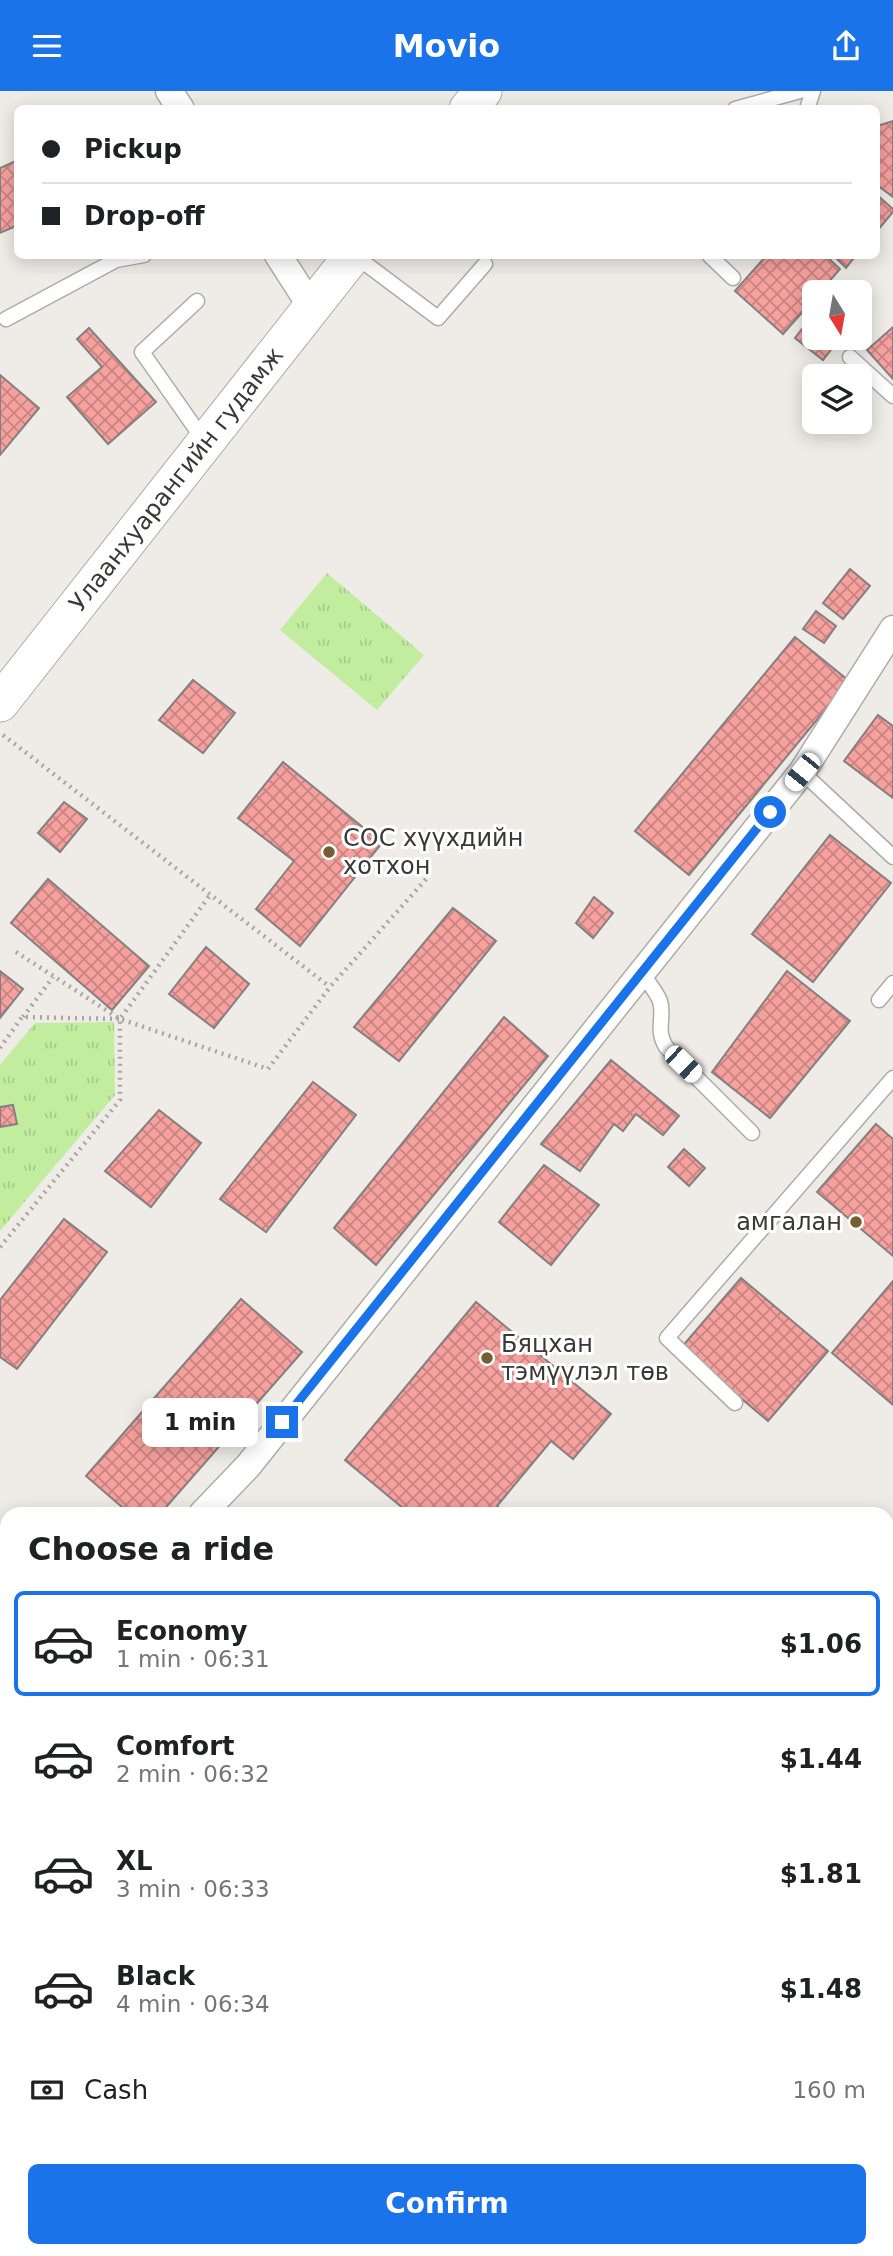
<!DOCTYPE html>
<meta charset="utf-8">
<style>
:root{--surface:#fff;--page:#f6f6f6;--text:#202124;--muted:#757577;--line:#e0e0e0;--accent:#1a73e8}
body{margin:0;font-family:"DejaVu Sans",sans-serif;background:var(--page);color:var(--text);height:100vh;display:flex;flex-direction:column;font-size:26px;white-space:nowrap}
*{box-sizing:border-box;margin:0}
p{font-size:23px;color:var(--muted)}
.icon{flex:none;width:38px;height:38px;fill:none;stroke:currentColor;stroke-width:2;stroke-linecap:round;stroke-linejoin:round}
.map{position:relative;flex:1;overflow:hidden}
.sheet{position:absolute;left:0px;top:1416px;width:894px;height:751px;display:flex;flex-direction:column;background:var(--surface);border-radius:21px 21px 0 0;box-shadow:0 4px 18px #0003}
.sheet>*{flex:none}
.guide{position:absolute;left:14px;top:14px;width:866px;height:154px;border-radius:10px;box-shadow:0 4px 18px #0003;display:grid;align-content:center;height:154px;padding:0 28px;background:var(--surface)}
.needle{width:46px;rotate:169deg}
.buttons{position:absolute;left:802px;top:189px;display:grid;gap:14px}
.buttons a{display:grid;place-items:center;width:70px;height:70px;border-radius:10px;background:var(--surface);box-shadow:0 4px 18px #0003;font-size:35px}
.end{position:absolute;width:32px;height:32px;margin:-16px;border:9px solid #1a73e8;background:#fff;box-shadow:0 0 0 4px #fff}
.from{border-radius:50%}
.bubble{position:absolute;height:49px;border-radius:10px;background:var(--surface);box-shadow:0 4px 18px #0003;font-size:23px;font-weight:600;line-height:49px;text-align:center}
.car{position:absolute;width:21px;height:42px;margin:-21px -10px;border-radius:9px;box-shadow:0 0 5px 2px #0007;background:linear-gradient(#fff 24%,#345 0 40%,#fff 0 76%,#345 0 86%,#fff 0)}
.guide b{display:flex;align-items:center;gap:24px;height:66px;font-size:26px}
.guide b+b{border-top:2px solid var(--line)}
.guide i{width:18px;height:18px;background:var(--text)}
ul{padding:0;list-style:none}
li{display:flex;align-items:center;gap:21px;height:105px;margin:0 14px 10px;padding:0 14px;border:4px solid transparent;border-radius:10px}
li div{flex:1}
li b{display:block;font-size:26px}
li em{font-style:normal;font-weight:600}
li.selected{border-color:var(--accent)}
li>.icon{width:63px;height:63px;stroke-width:1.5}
h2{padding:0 28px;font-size:32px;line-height:84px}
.pay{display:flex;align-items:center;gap:18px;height:77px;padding:0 28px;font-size:26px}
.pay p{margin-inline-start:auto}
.primary-button{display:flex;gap:14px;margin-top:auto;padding:14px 28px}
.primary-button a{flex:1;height:80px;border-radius:10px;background:var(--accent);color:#fff;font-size:28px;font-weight:600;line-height:80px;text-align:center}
header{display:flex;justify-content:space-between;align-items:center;height:91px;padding:0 28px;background:var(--accent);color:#fff;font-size:32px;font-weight:600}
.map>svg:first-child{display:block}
.forest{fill:url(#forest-firs)}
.park{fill:url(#park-tufts)}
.building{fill:url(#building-cross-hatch);stroke:#857f7f;stroke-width:2}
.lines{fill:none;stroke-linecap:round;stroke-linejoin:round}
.service-casing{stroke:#aeaca7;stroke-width:17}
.minor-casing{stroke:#aeaca7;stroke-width:29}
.secondary-casing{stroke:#aeaca7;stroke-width:39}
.path{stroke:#a8a6a2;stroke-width:4.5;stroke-dasharray:2 5;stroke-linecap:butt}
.service{stroke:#fff;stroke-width:14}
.minor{stroke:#fff;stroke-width:26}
.secondary{stroke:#fff;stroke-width:37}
.route{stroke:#1a73e8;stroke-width:9}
.poi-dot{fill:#765e2f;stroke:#fff;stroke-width:2.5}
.labels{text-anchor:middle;stroke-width:6;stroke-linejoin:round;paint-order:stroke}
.street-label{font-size:24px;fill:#3a3937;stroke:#fff}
.poi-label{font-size:24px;fill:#3a3937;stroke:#fff;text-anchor:start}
</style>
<header><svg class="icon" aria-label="menu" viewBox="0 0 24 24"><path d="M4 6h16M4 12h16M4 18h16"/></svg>Movio<svg class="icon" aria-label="share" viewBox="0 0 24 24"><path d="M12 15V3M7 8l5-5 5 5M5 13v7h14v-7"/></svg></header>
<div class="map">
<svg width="893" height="2165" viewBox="0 0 893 2165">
<defs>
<pattern id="forest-firs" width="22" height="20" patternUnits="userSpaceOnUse" patternTransform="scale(1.75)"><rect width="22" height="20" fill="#c2ec9e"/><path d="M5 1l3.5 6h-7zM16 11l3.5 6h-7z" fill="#a7cb89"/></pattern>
<pattern id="park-tufts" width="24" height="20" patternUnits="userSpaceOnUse" patternTransform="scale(1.75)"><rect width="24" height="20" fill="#c2ec9e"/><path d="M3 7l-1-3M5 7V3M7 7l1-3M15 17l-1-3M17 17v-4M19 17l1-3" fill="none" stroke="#a7cb89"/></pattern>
<pattern id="building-cross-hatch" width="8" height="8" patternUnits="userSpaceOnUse" patternTransform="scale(1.75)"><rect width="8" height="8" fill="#f6a19e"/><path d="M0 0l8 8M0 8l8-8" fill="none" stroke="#c88482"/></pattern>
</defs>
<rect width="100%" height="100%" fill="#efece7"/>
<path class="forest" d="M0 1622H2L7 1670V1799H0Z"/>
<g class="park">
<path d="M327 482 424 564 377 619 280 539Z"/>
<path d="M114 931 115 1004 0 1140V974L35 932Z"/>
</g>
<g class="building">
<path d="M893 30V106L877 94V35Z"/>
<path d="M18 69V134L0 142V77Z"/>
<path d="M877 104 893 118V121L877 140Z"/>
<path d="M767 164H825L840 178 820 201H814V208L783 243 735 200Z"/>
<path d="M833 164H856L846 177Z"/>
<path d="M812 225 814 247H840L823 269 795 247Z"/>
<path d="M893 236V288L867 259Z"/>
<path d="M89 237 156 311 108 353 67 306 102 276 77 248Z"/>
<path d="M0 284 39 317 0 364Z"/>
<path d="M850 478 870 495 843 528 823 512Z"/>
<path d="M816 520 836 535 824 552 803 538Z"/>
<path d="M795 546 849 590 689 784 635 740Z"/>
<path d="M193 589 235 622 203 662 159 629Z"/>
<path d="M878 624 893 635V707L844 670Z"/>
<path d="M283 671 382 752 300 855 256 818 294 770 238 727Z"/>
<path d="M64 711 87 728 60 761 38 742Z"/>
<path d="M830 744 891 792 813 891 752 843Z"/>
<path d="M48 788 149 875 112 919 11 832Z"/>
<path d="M594 806 613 822 593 847 576 832Z"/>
<path d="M453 817 496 850 399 970 354 936Z"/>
<path d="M206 856 249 893 214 937 169 903Z"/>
<path d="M0 880 23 898 0 927Z"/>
<path d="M787 880 850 930 770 1027 712 981Z"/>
<path d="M504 926 548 965 376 1174 334 1137Z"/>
<path d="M611 969 679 1025 663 1044 636 1023 623 1040 614 1033 580 1080 541 1053Z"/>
<path d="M313 991 356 1024 266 1141 220 1108Z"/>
<path d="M13 1014 17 1033 0 1036V1016Z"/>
<path d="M159 1019 201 1052 151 1116 105 1080Z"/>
<path d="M876 1033 893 1048V1165L817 1101Z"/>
<path d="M684 1058 705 1077 689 1095 668 1076Z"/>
<path d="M544 1074 599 1114 551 1174 499 1131Z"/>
<path d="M64 1128 107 1161 17 1278 0 1266V1209Z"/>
<path d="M741 1187 828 1260 768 1330 681 1257Z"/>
<path d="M893 1190V1314L832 1262Z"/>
<path d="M241 1208 302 1261 160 1423H130L86 1385Z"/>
<path d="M476 1211 611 1323 573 1368 551 1350 497 1415 506 1423H410L345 1369Z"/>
<path d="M0 1446 7 1458V1482L0 1486Z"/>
<path d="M893 1644V1754L887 1755V1646Z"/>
<path d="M7 1845V1915H0V1846Z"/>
<rect x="887" y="1853" width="6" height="60"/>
<rect x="887" y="2021" width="6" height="57"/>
<path d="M99 2160H214L215 2165H100Z"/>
<path d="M746 2160H788L763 2165H747Z"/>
</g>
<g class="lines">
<defs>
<g id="service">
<path d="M735 18 800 0"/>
<path d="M807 18 813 0"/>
<path d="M354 164 438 227 485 173"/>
<path d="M709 164 733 187"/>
<path d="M197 210 142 261 205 351"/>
<path d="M6 228 116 169 144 164"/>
<path d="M850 266 893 305"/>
<path d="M802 681 893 766"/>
<path d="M641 881C647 890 656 900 660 910 665 927 655 938 666 956L752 1042"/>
<path d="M879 909 893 892"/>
<path d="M735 1312 667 1247 893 987"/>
<path d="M0 1550 7 1615"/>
<path d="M887 1611 893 1607"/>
<path d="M887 1817 893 1816"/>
<path d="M887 1994H893"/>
<path d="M887 2102H893"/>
<path d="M431 2165 456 2160"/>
</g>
<g id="minor">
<path d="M169 0 181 18"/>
<path d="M278 164 312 217"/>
<path d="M202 1423 248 1375 802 681 893 538"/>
<path d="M0 1545 7 1544"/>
<path d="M325 2160 326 2165"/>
</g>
<g id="secondary">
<path d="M468 18 483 0"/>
<path id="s1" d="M0 612 353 164"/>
</g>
</defs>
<use href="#service" class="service-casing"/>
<use href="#minor" class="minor-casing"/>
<use href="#secondary" class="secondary-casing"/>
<g class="path">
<path d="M3 644 330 896"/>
<path d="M16 861 120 928 268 978 330 896 428 786"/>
<path d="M23 926 53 886"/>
<path d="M0 957 22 926 119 928"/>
<path d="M0 1156 120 1009V928L210 804"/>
</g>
<use href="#service" class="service"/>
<use href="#minor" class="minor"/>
<use href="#secondary" class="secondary"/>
</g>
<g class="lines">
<path class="route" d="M282 1331 770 721"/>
</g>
<g class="poi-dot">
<circle cx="329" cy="761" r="7"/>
<circle cx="856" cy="1131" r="7"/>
<circle cx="487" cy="1267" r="7"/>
</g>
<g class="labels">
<g class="street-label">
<text dy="8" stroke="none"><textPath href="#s1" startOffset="285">Улаанхуарангийн гудамж</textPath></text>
</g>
<g class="poi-label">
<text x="343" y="755">СОС хүүхдийн<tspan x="343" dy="28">хотхон</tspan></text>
<text x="842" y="1139" text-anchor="end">амгалан</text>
<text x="501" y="1261">Бяцхан<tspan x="501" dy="28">тэмүүлэл төв</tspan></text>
</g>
</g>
</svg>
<div class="buttons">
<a><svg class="needle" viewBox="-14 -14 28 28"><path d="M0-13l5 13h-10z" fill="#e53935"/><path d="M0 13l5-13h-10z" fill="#757577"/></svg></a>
<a><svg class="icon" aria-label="layers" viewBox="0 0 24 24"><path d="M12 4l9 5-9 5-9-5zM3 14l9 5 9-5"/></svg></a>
</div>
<i class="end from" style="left:770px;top:721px"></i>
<i class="end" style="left:282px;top:1331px"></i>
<div class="bubble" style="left:142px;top:1307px;width:116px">1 min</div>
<i class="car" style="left:802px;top:681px;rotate:219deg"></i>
<i class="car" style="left:683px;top:973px;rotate:134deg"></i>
<div class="guide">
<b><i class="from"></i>Pickup</b>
<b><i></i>Drop-off</b>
</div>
<section class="sheet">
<h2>Choose a ride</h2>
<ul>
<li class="selected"><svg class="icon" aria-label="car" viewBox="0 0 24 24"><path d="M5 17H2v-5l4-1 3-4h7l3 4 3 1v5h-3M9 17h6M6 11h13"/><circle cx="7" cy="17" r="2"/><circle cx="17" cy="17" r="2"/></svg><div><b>Economy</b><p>1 min · 06:31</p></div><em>$1.06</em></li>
<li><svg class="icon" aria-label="car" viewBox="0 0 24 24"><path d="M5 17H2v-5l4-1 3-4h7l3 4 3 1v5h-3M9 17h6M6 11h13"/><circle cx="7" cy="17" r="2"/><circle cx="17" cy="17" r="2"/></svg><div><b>Comfort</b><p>2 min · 06:32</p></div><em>$1.44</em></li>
<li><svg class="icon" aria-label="car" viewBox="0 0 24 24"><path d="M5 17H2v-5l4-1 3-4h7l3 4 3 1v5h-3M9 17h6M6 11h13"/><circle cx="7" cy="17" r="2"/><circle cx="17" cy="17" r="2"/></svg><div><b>XL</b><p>3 min · 06:33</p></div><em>$1.81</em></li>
<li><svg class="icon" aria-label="car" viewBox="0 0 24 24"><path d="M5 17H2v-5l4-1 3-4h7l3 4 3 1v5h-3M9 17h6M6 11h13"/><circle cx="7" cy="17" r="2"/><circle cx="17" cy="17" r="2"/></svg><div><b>Black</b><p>4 min · 06:34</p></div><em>$1.48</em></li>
</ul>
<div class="pay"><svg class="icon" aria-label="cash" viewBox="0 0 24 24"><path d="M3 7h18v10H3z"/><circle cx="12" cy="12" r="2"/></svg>Cash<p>160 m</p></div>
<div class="primary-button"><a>Confirm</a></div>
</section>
</div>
